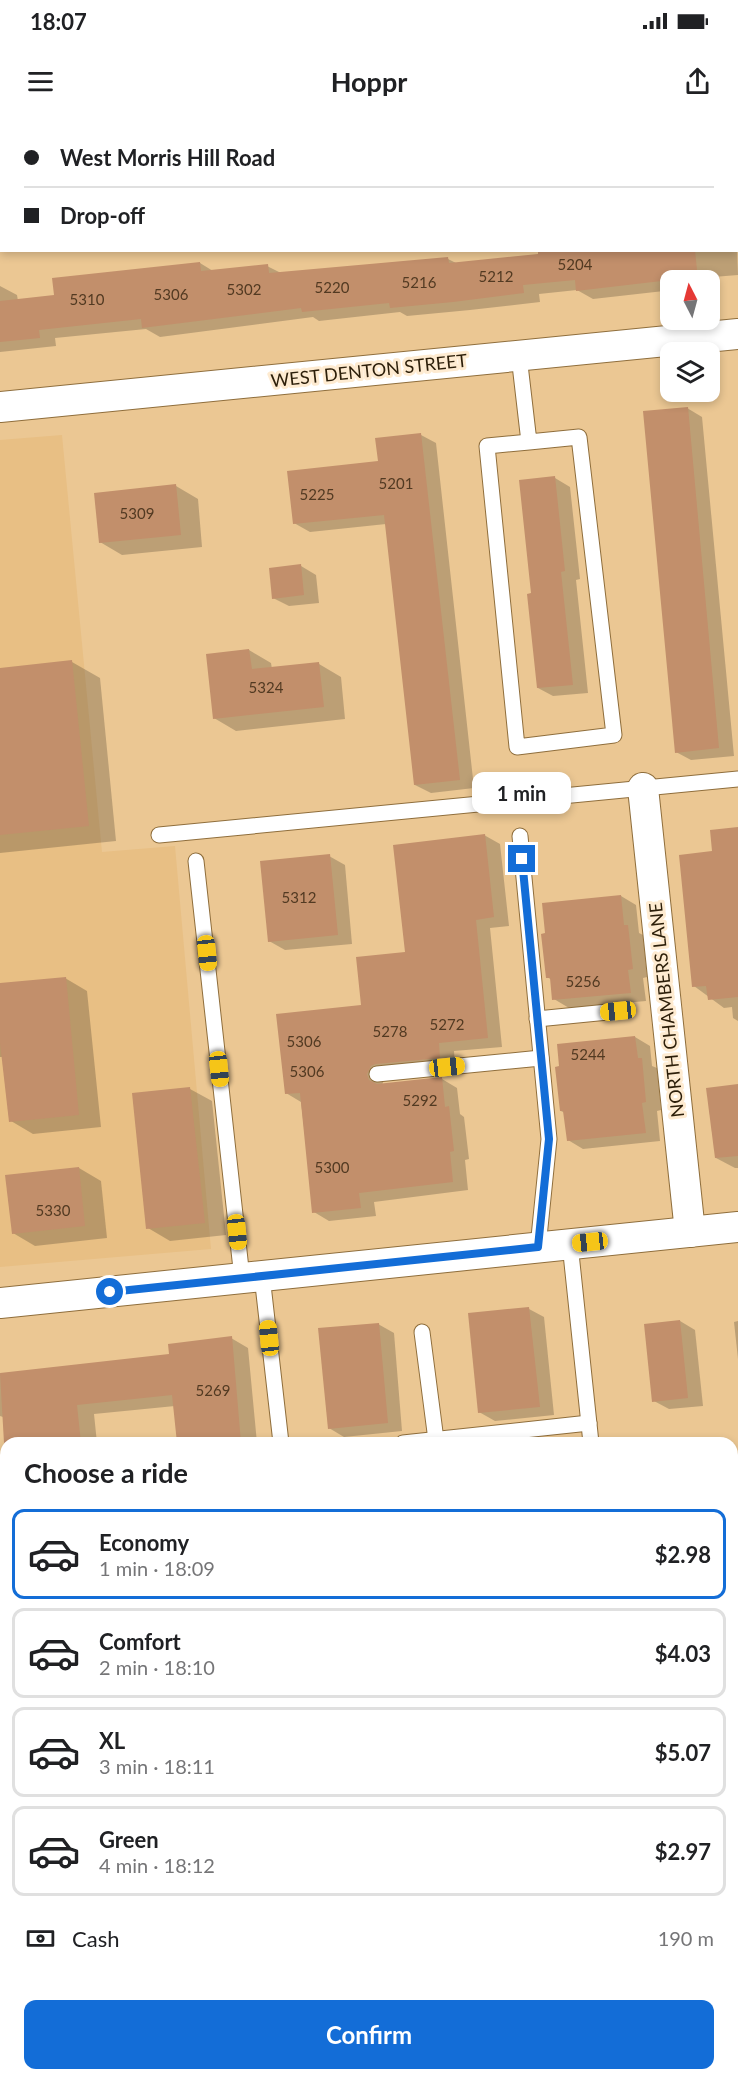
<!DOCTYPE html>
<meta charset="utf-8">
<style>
:root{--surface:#fff;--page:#f6f6f6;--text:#202124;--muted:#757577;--line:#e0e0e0;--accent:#136dd7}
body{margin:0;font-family:Lato,sans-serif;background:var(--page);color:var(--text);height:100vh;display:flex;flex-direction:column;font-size:22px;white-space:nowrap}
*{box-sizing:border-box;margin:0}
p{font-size:20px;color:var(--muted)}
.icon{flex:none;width:33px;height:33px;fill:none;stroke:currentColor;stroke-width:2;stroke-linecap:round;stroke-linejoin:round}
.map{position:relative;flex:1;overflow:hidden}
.panel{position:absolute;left:0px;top:1317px;width:738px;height:644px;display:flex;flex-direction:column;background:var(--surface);border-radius:18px 18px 0 0;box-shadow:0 3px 9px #0003}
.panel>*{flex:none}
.top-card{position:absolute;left:0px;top:0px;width:738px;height:132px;box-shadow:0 3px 9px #0003;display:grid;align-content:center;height:132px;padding:0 24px;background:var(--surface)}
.needle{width:39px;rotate:354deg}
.fabs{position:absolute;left:660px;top:150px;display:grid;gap:12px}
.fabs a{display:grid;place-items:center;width:60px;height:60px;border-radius:12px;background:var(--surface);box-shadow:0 3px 9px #0003;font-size:30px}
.end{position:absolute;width:27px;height:27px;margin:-14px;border:8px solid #136dd7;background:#fff;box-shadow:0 0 0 3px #fff}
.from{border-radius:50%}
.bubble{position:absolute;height:42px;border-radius:12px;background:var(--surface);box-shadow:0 3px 9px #0003;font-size:20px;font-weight:700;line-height:42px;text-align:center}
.car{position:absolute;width:18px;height:36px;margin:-18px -9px;border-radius:8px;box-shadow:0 0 4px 2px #0007;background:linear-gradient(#f5c518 24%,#345 0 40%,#f5c518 0 76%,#345 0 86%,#f5c518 0)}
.top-card b{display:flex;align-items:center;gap:21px;height:57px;font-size:22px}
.top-card b+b{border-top:2px solid var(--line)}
.top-card i{width:15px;height:15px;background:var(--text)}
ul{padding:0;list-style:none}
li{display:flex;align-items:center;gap:18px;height:90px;margin:0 12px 9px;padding:0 12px;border:3px solid var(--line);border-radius:12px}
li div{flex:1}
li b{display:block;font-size:22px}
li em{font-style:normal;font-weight:700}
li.on{border-color:var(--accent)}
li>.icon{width:54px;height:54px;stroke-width:1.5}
h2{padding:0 24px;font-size:27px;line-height:72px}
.pay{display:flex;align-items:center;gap:15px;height:66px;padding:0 24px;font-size:22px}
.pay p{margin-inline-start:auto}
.button{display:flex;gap:12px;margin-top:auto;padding:12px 24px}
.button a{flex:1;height:69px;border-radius:12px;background:var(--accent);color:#fff;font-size:24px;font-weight:700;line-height:69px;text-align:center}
.status{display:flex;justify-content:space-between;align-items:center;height:42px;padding:0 30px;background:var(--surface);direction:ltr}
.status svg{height:16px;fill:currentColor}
header{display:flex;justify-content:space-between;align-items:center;height:78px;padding:0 24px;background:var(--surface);font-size:27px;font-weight:700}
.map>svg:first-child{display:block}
.built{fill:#e8bf84}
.industrial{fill:url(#industrial-furrows)}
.shadow{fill:#0003}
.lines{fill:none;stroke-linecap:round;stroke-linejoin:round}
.canal{stroke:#82a9df;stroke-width:32}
.building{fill:#c28f6b}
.service-casing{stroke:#8f6e3c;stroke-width:17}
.minor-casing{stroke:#8f6e3c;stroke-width:32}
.service{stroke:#fff;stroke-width:15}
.minor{stroke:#fff;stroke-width:30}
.route{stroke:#136dd7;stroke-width:8}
.labels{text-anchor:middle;stroke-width:6;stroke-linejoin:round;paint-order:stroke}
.number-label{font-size:15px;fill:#523a22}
.street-label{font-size:18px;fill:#2c1e09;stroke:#feebd1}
</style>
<div class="status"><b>18:07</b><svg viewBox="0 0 49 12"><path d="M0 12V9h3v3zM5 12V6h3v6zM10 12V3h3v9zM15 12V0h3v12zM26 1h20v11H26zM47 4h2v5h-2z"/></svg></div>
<header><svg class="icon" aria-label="menu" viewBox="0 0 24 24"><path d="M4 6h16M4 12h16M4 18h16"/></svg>Hoppr<svg class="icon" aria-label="share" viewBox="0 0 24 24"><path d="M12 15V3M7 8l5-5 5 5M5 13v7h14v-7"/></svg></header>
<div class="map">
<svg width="738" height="1960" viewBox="0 0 738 1960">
<defs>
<pattern id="industrial-furrows" width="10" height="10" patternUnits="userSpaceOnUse" patternTransform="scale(1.5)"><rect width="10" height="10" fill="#e8bf84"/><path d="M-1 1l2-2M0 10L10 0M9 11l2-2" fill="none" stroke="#c7a471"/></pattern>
</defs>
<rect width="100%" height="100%" fill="#ebc793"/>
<path class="built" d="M62 315 102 732 175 726 211 1129 0 1147V320Z"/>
<g class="industrial">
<path d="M738 1563V1799L732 1800V1564Z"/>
<path d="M0 1643H6V1954H441V1960H0Z"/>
</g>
<g class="shadow">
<path d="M736 100 738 155 713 157 714 172H710V160H670V175L664 171 593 179 577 170 539 174 540 182 470 190 407 196 400 192 319 201 313 197 160 217 146 209 55 218 56 226 0 232V166L17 175 18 181 56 177 200 143 213 151 267 146 281 153 448 139 458 144 540 135V130H736Z"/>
<path d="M687 288 702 297 734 636 691 640 676 632Z"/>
<path d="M421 315 436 323 474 668 431 673 415 665 386 404 310 412 294 403Z"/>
<path d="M555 358 570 367 580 459 576 460 588 573 553 576 538 568 532 474Z"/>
<path d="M176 366 198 379 202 427 122 435 100 422Z"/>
<path d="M301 446 316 455 319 483 289 486 273 478Z"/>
<path d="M249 530 271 543 272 549 319 544 341 557 345 599 236 611 214 598Z"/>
<path d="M72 542 100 558 116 721 0 733V549Z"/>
<path d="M738 709V901L733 898 732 887 724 888 694 866 714 732Z"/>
<path d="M484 715 500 724 509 806 490 808 502 927 454 931 455 946 386 955 382 965 442 959 457 968 460 994 464 997 469 1039 465 1040 468 1070 374 1082 376 1096 329 1101 314 1092 301 982 286 973 407 833Z"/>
<path d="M329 736 345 745 352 824 285 830 269 821Z"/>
<path d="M621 776 636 785 639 813 643 815 647 857 643 858 646 881 569 888 554 879 552 860 547 857Z"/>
<path d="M65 858 87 871 101 1007 33 1014 11 1001 4 937H0V865Z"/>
<path d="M635 917 650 926 652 946 657 948 661 990 657 991 660 1021 583 1029 568 1020 565 993 561 991Z"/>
<path d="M738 965V1048H735L716 1038Z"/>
<path d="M190 969 212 981 226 1115 170 1121 148 1108Z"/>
<path d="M79 1048 101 1061 107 1118 35 1126 13 1113Z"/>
<path d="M529 1189 544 1197 554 1295 495 1301 479 1292Z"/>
<path d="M680 1201 695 1210 703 1286 669 1289 654 1281Z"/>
<path d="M738 1201V1239L734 1202Z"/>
<path d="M378 1204 394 1213 402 1311 344 1317 329 1308Z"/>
<path d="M231 1218 248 1228 257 1323H179L175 1286 94 1294 97 1323H6V1330L3 1297 0 1296V1254L170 1236Z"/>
<path d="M732 1641 738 1644V1826H732Z"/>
</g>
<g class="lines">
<path class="canal" d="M732 1894 738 1907"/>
</g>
<g class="building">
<path d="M538 130H695L698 160H670L576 171 575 160 523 165 524 173 453 182 390 188 389 183 302 192 301 188 142 208 141 199 39 210 40 218 0 222V181L54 175 52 158 200 142 201 151 268 144 269 153 448 137 449 143 538 134Z"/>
<path d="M688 287 719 628 675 633 643 291Z"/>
<path d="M421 313 460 660 414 665 384 395 293 404 287 351 378 341 375 318Z"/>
<path d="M555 356 565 451 561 452 573 565 537 568 527 474 531 473 519 360Z"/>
<path d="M176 364 181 415 99 423 94 373Z"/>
<path d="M301 444 304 475 272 479 269 448Z"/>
<path d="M249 529 252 549 319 542 324 587 213 599 206 534Z"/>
<path d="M72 540 89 706 0 715V548Z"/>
<path d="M738 707V877L708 880 706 866 692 867 679 735 712 731 710 710Z"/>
<path d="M485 714 494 797 476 800 488 918 439 923 440 938 376 944 371 946 367 954 369 960 377 964 442 957 445 987 449 986 454 1031 450 1032 453 1062 359 1073 361 1088 312 1093 300 973 285 974 276 894 361 885 356 837 405 832 393 725Z"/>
<path d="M330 734 338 815 268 822 260 741Z"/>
<path d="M621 775 624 805H628L633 849 628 850 631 873 552 880 550 858H546L541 814 545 813 542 783Z"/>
<path d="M66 857 79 995 9 1002 0 923V863Z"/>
<path d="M635 916 638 938H642L646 982 642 983 646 1013 567 1021 563 991H560L555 947 559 946 557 924Z"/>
<path d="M738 964V1036L715 1038 706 968Z"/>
<path d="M190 967 205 1103 146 1109 132 973Z"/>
<path d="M79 1047 85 1106 12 1114 5 1055Z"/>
<path d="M529 1187 540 1287 478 1293 468 1193Z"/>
<path d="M680 1200 688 1278 652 1282 644 1204Z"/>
<path d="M379 1203 388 1303 328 1309 318 1208Z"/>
<path d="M232 1216 241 1323H177L172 1275 77 1285 81 1323H4L0 1253 169 1234 168 1224Z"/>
</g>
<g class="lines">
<defs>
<g id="service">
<path d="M519 236 529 322 487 326 517 627 614 615 579 317 529 322"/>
<path d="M159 715 738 659"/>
<path d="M520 716 549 1019 538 1127"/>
<path d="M196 741 242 1158"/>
<path d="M537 899 618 891"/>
<path d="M377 954 541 938"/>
<path d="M570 1124 591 1323"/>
<path d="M262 1156 281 1323"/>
<path d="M422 1212 436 1320"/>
<path d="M403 1323 589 1303"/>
<path d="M425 1954 426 1960"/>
</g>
<g id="minor">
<path d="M0 287 738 214"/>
<path d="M643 668 690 1112"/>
<path d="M0 1183 738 1107"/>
</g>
</defs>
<use href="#service" class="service-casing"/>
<use href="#minor" class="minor-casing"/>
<use href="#service" class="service"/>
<use href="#minor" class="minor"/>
</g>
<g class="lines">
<path class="route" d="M110 1172 538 1127 549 1019 522 739"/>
</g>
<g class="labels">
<g class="number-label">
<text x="575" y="150">5204</text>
<text x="496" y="162">5212</text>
<text x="419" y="168">5216</text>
<text x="332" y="173">5220</text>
<text x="244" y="175">5302</text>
<text x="171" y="180">5306</text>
<text x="87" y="185">5310</text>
<text x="396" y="369">5201</text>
<text x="317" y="380">5225</text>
<text x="137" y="399">5309</text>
<text x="266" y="573">5324</text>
<text x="299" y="783">5312</text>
<text x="583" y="867">5256</text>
<text x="447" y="910">5272</text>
<text x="390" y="917">5278</text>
<text x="304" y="927">5306</text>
<text x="588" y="940">5244</text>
<text x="307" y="957">5306</text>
<text x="420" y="986">5292</text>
<text x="332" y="1053">5300</text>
<text x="53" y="1096">5330</text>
<text x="213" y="1276">5269</text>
</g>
<g class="street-label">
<text transform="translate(369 251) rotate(-6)" y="6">WEST DENTON STREET</text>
<text transform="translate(667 890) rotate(-96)" y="6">NORTH CHAMBERS LANE</text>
</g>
</g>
</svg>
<div class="fabs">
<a><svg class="needle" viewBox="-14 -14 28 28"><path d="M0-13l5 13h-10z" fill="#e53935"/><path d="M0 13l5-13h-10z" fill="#757577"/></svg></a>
<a><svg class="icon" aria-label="layers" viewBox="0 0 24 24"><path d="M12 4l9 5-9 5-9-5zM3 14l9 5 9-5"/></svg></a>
</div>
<i class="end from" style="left:110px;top:1172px"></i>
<i class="end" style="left:522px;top:739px"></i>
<div class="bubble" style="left:472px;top:652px;width:99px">1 min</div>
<i class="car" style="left:207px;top:833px;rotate:174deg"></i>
<i class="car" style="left:618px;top:891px;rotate:264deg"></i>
<i class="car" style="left:447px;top:947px;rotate:84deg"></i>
<i class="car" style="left:219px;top:949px;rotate:174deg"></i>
<i class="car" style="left:237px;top:1112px;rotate:174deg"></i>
<i class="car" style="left:590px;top:1122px;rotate:264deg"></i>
<i class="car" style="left:269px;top:1218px;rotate:354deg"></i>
<div class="top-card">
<b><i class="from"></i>West Morris Hill Road</b>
<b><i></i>Drop-off</b>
</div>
<section class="panel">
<h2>Choose a ride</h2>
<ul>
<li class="on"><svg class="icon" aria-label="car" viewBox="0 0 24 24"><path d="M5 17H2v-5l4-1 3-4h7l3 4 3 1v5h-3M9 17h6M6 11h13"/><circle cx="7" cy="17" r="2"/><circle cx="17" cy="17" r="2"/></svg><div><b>Economy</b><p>1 min · 18:09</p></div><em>$2.98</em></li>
<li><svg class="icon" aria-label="car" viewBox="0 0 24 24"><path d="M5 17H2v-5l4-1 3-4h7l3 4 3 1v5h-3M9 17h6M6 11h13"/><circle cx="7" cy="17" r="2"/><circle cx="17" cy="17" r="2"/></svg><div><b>Comfort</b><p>2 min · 18:10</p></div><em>$4.03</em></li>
<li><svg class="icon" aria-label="car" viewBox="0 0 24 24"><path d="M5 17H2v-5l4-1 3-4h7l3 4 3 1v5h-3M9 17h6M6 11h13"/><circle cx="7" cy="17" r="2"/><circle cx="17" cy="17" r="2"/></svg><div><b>XL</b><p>3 min · 18:11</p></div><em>$5.07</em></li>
<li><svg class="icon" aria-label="car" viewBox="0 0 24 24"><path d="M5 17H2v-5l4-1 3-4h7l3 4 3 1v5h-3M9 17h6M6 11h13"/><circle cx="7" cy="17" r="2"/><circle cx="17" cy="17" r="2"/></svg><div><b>Green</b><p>4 min · 18:12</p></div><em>$2.97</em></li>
</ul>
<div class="pay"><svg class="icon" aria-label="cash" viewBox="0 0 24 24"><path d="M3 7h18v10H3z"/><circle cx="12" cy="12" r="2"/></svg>Cash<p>190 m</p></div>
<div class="button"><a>Confirm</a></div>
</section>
</div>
